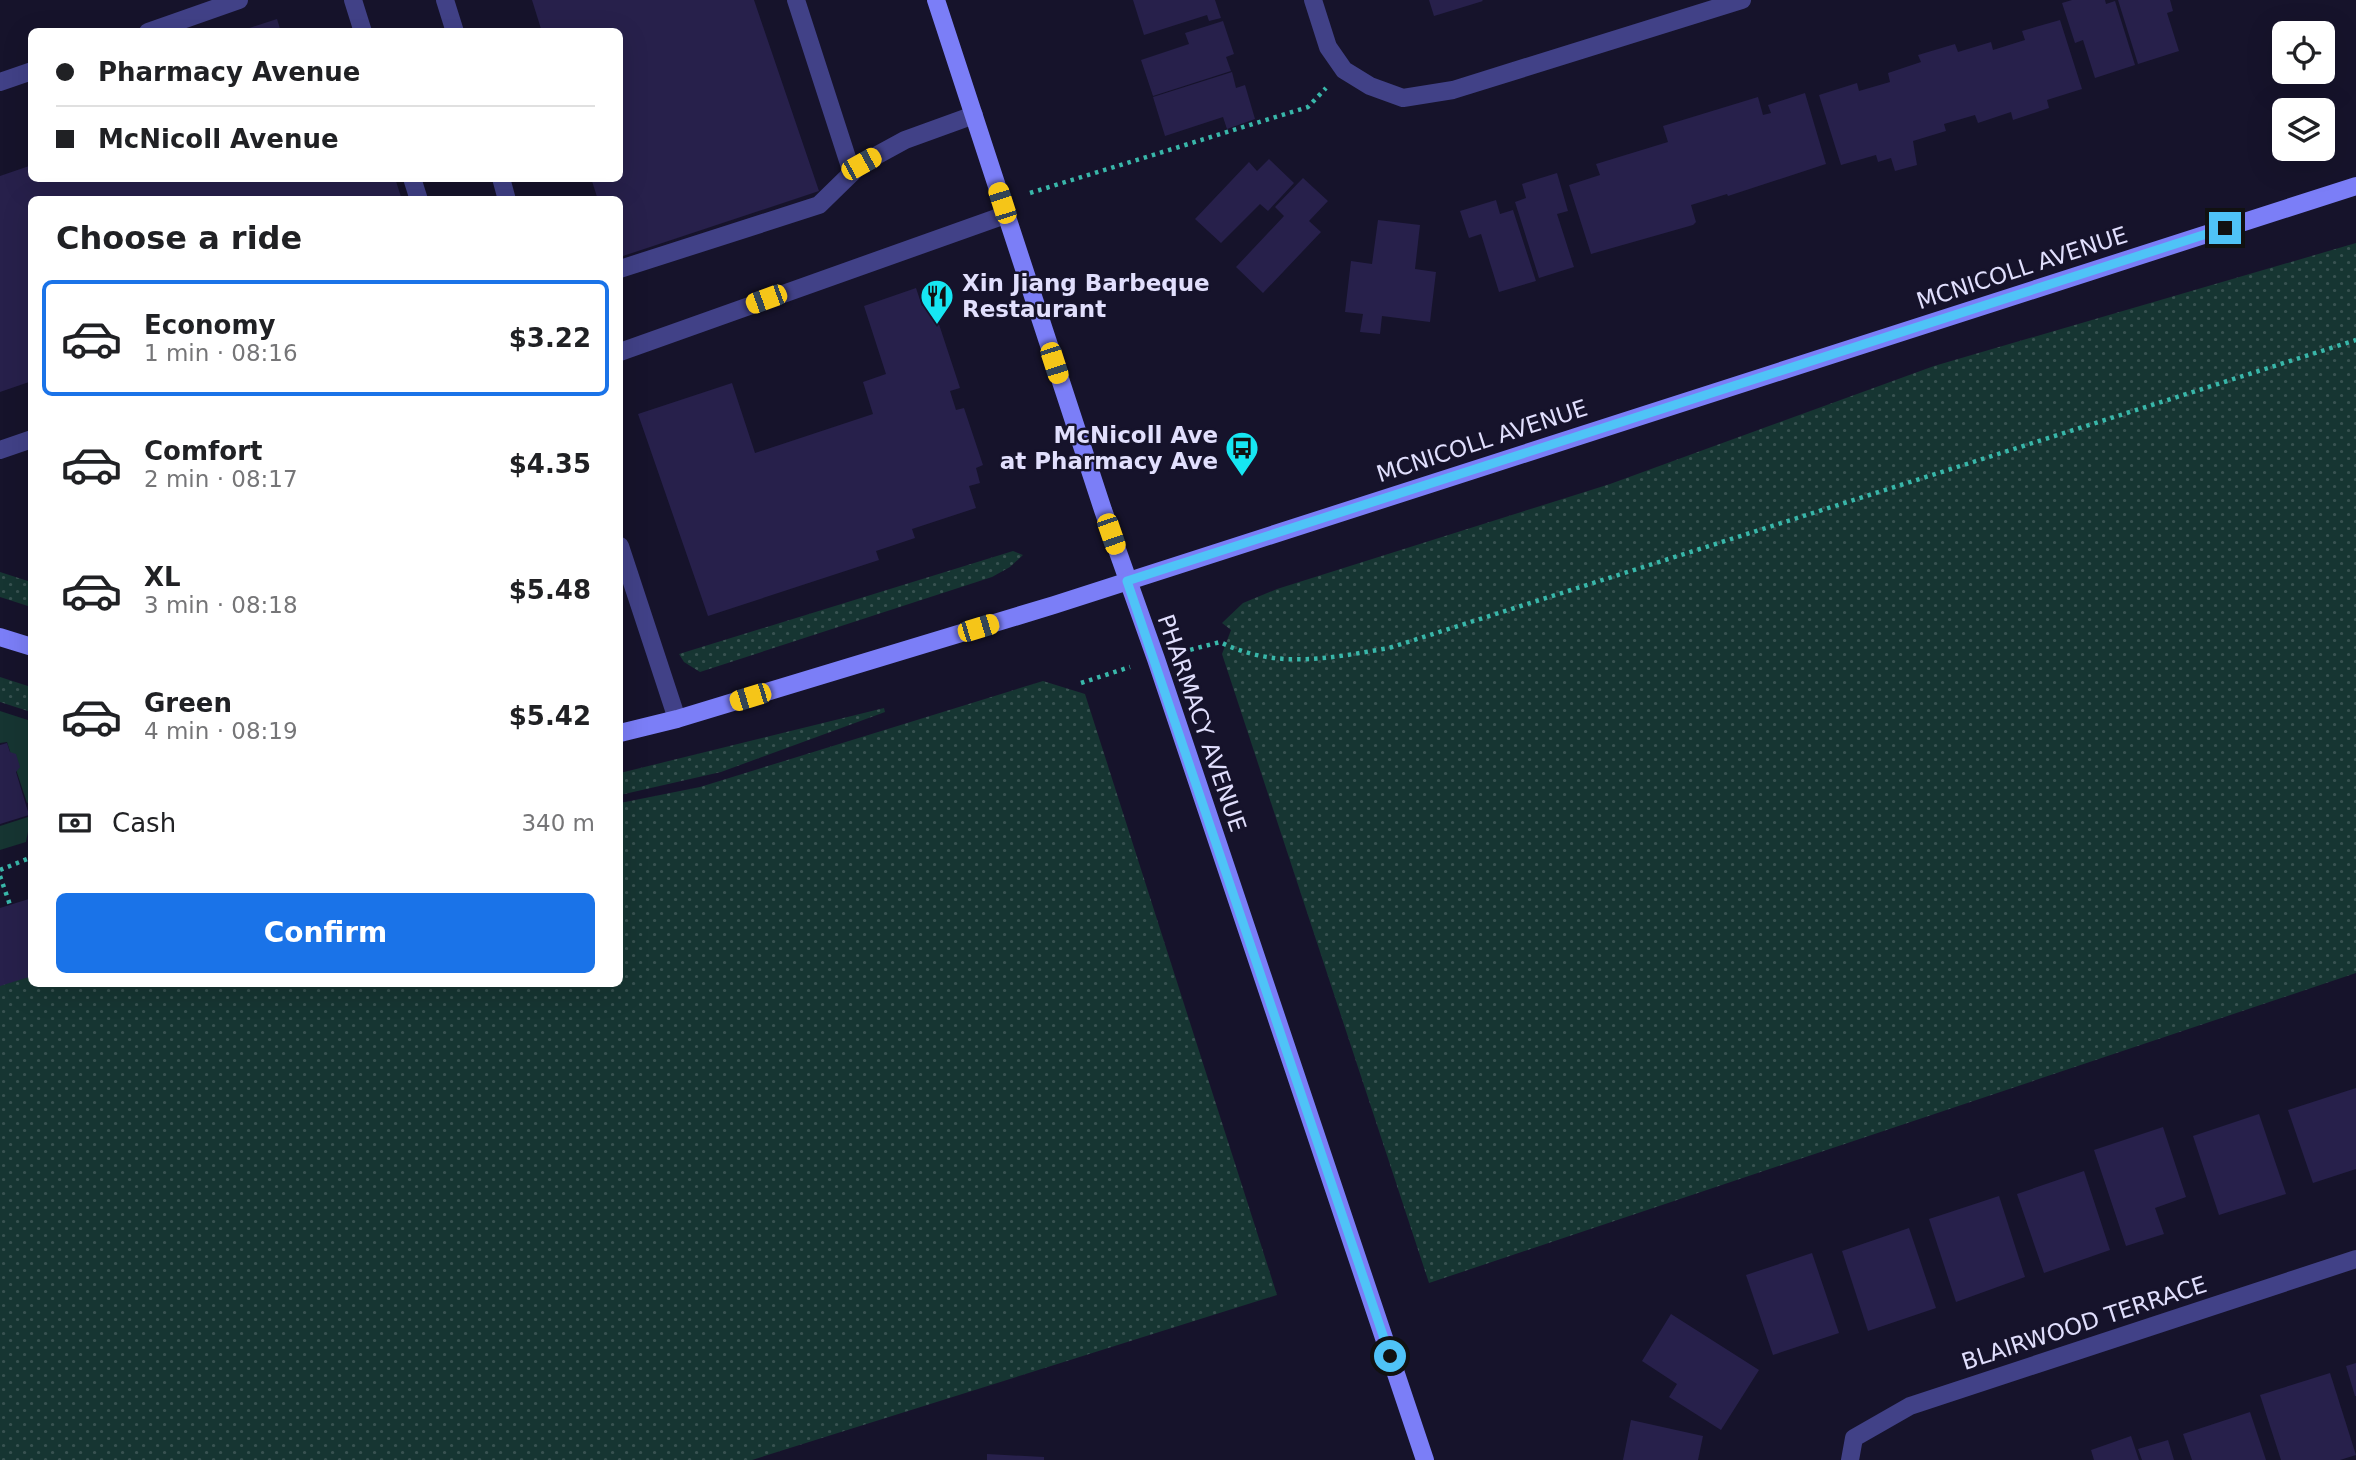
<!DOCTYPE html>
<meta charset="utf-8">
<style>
:root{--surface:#fff;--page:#f2f2f2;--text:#202124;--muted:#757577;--line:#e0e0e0;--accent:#1a73e8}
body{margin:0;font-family:"DejaVu Sans",sans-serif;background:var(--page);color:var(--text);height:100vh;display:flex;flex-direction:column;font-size:26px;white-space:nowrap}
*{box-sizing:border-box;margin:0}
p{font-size:23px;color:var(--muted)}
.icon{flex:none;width:38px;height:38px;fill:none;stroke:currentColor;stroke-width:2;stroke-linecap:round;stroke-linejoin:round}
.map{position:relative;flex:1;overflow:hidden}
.sheet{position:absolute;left:28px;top:196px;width:595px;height:791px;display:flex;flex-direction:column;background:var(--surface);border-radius:10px;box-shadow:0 7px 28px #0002}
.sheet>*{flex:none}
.banner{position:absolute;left:28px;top:28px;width:595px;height:154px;border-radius:10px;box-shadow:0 7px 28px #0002;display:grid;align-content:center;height:154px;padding:0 28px;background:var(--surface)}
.buttons{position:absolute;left:2272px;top:21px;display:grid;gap:14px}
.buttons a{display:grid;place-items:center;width:63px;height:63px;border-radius:10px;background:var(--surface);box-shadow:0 7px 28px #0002;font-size:35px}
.end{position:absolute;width:32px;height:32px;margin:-16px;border:9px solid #4fc3f7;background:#111;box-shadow:0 0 0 4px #111}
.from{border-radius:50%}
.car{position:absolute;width:21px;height:42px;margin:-21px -10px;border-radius:9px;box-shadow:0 0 5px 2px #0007;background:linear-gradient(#f5c518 24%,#345 0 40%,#f5c518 0 76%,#345 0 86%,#f5c518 0)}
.banner b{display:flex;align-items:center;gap:24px;height:66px;font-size:26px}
.banner b+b{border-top:2px solid var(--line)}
.banner i{width:18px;height:18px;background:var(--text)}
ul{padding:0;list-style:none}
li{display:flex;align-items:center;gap:21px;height:116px;margin:0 14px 10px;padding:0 14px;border:4px solid transparent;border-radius:10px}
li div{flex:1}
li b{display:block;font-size:26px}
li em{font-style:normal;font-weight:700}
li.on{border-color:var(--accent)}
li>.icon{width:63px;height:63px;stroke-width:1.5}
h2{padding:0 28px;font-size:32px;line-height:84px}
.pay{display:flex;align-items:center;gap:18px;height:77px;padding:0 28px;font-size:26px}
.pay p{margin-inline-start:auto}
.action{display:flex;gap:14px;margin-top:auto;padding:14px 28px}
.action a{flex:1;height:80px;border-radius:10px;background:var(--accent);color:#fff;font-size:28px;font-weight:700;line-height:80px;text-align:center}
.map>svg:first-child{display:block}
.grass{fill:url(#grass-dots)}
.green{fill:#163532}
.building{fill:#27204b}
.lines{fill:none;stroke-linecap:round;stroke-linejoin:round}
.path{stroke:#39b7aa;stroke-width:4.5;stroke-dasharray:3.5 5;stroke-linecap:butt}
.lane{stroke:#414187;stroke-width:18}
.street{stroke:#414187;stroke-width:18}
.secondary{stroke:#7b7ef7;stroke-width:18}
.route{stroke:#4fc3f7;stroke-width:9}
.labels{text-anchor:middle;stroke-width:5;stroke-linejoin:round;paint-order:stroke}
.street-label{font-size:23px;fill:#e1dffd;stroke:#16132b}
.poi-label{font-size:23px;font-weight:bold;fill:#e1dffd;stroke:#16132b;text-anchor:start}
</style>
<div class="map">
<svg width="2356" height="1460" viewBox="0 0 2356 1460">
<defs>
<pattern id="grass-dots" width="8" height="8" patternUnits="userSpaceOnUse" patternTransform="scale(1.75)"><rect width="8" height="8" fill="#163532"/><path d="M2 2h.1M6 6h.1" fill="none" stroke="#385251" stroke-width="1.8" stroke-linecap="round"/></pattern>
</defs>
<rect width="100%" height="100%" fill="#16132b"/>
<g class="grass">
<path d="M2356 243V973L1429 1283 1222 654 1231 630 1222 623 1243 603 1277 589 1610 484 1934 366Z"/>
<path d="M1013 551 1023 555 1010 567 992 577 700 672 684 662 679 654Z"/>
<path d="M0 572 31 582V607L0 597Z"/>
<path d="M0 677 31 687V712L0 702Z"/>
<path d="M1043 681 1085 694 1277 1295 752 1460H0V985L31 975 32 984H620V803L700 787Z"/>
<path d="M884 708 885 712 721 772 620 795V773Z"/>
</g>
<g class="green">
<path d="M0 711 31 721V801L27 803 7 742 0 743Z"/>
<path d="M31 816 26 842 0 850V826Z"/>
</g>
<g class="building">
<path d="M532 0H754L819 191 620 257V200H598L591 178H620V32H542Z"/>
<path d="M1133 0H1215L1221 18 1209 21 1207 15 1144 35Z"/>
<path d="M1429 0H1482L1483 1 1434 16Z"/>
<path d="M2072 0H2105L2106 4 2115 1 2135 65 2095 78 2083 40 2075 43 2062 3Z"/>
<path d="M2118 0H2170L2173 11 2167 13 2179 51 2138 64Z"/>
<path d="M277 19 281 32H240V31Z"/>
<path d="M2060 20 2082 89 2047 100 2049 108 2013 120 2011 112 1978 123 1975 115 1944 124 1946 131 1913 141 1917 165 1895 171 1891 158 1878 162 1876 155 1841 165 1819 95 1857 83 1859 91 1890 82 1888 73 1921 62 1918 55 1955 44 1958 52 1991 42 1993 50 2025 40 2022 31Z"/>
<path d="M1223 21 1234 54 1226 57 1231 71 1153 96 1141 60 1189 44 1185 33Z"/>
<path d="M1232 72 1236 88 1245 85 1255 119 1227 129 1223 117 1165 136 1153 97Z"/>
<path d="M1805 93 1826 164 1728 196 1727 194 1691 205 1696 222 1693 225 1591 254 1569 185 1600 175 1596 164 1668 142 1663 126 1758 97 1763 115 1771 113 1768 105Z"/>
<path d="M1269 159 1294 183 1268 211 1260 204 1221 243 1195 219 1249 162 1257 171Z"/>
<path d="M32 165V178H395L402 200H32V381L0 392V176Z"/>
<path d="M1557 173 1568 211 1557 214 1574 267 1539 278 1515 202 1526 198 1522 184Z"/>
<path d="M1303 178 1328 201 1309 221 1321 232 1263 293 1236 267 1284 216 1275 207Z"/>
<path d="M1496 200 1500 214 1513 210 1536 281 1499 292 1481 234 1469 238 1460 211Z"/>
<path d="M1378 220 1420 225 1415 269 1436 272 1430 322 1382 316 1380 334 1360 332 1363 314 1345 312 1351 261 1372 264Z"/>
<path d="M916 288 922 306 932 303 960 388 950 391 956 410 964 408 983 465 976 468 980 483 969 486 976 508 912 529 915 538 876 551 879 560 708 616 638 414 732 383 755 453 873 414 863 382 886 374 864 306Z"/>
<path d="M7 743 10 752 16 754 20 767 16 772 29 815 0 824V745Z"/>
<path d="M32 898V976L0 986V908Z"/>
<path d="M2356 1088V1169L2313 1183 2288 1110Z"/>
<path d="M2259 1114 2286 1194 2219 1215 2193 1136Z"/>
<path d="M2163 1127 2186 1197 2155 1208 2164 1234 2126 1246 2094 1150Z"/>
<path d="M2084 1171 2110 1250 2044 1273 2017 1194Z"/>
<path d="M1999 1196 2025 1277 1956 1302 1929 1219Z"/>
<path d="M1909 1228 1936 1308 1868 1331 1842 1251Z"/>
<path d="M1812 1253 1839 1333 1773 1355 1746 1275Z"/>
<path d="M1671 1314 1759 1370 1721 1430 1669 1397 1677 1384 1642 1361Z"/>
<path d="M2356 1363V1396H2355L2346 1366Z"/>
<path d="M2330 1373 2356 1455 2340 1460H2281L2260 1395Z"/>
<path d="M2250 1412 2266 1460H2192L2183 1434Z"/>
<path d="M1631 1420 1703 1436 1698 1460H1623Z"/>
<path d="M2131 1436 2139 1460H2094L2091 1450Z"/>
<path d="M2168 1440 2174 1460H2142L2138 1449Z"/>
<path d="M987 1454 1044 1457V1460H987Z"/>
</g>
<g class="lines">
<g class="path">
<path d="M1030 193 1308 107 1326 88"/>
<path d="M1182 652 1220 642C1277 670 1330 658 1389 648L2356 340"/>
<path d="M1081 683 1130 667"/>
<path d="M0 870 32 857"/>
<path d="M0 876 10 905"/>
</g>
<g class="lane">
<path d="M353 0 363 32"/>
<path d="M445 0 455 32"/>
<path d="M796 0 852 173"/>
<path d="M148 32 239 0"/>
<path d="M0 82 32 71"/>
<path d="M412 178 419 200"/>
<path d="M501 178 507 200"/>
<path d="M620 269 819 205 861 164 905 140 974 115"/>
<path d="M620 352 1005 215"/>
<path d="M0 450 32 439"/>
<path d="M620 546 677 719"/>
</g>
<g class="street">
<path d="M1313 0 1328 47 1344 70 1370 86 1403 98 1453 90 1742 0"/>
<path d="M1850 1460 1854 1438 1910 1406 2356 1259"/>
</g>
<g class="secondary">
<path d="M936 0 1103 510 1156 659 1425 1460"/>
<path d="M0 637 32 647"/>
<path d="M620 733 677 719 1054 605 2356 186"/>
</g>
</g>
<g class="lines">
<path class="route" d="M1390 1356 1127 581 2225 228"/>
</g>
<defs>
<symbol id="restaurant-pin" viewBox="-11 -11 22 30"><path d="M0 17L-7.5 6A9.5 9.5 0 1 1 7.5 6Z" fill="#16e6f2" stroke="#16132b"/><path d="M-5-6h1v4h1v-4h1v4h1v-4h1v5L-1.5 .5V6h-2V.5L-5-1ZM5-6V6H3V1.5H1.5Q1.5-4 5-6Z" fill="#111"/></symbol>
<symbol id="bus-pin" viewBox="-11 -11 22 30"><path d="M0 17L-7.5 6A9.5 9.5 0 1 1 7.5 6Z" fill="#16e6f2" stroke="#16132b"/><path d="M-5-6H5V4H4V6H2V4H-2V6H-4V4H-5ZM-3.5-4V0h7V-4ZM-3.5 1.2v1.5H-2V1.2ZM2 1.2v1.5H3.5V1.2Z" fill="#111"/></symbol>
</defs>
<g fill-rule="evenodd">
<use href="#restaurant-pin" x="918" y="277" width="38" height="52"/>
<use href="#bus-pin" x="1223" y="429" width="38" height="52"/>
</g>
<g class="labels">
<g class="street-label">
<text transform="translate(2022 268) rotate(-18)" y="8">MCNICOLL AVENUE</text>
<text transform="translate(1482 441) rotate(-18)" y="8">MCNICOLL AVENUE</text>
<text transform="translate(1202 723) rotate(71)" y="8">PHARMACY AVENUE</text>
<text transform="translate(2084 1323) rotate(-18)" y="8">BLAIRWOOD TERRACE</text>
</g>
<g class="poi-label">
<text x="962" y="291">Xin Jiang Barbeque<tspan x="962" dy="26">Restaurant</tspan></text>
<text x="1218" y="443" text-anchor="end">McNicoll Ave<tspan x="1218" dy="26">at Pharmacy Ave</tspan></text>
</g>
</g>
</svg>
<div class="buttons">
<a><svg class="icon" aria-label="locate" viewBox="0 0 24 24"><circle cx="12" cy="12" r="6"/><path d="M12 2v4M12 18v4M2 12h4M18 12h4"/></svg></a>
<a><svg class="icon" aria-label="layers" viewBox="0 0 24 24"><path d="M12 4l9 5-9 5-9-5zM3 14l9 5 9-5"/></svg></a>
</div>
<i class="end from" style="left:1390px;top:1356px"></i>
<i class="end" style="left:2225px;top:228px"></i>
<i class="car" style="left:861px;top:164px;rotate:61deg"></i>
<i class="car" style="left:1002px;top:203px;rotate:342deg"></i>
<i class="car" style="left:766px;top:299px;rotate:250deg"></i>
<i class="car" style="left:1054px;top:363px;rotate:162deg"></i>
<i class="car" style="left:1111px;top:534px;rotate:161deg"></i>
<i class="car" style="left:978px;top:628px;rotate:73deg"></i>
<i class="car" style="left:750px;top:697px;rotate:253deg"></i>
<div class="banner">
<b><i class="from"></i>Pharmacy Avenue</b>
<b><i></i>McNicoll Avenue</b>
</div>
<section class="sheet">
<h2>Choose a ride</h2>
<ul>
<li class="on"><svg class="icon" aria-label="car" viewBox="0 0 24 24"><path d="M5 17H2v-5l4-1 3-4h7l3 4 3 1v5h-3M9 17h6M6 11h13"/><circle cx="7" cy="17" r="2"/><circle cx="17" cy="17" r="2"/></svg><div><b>Economy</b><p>1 min · 08:16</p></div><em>$3.22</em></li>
<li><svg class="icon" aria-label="car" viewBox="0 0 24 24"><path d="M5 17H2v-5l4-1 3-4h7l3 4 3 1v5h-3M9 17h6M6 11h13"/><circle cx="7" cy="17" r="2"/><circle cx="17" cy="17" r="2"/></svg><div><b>Comfort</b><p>2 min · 08:17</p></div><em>$4.35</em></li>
<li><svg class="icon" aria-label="car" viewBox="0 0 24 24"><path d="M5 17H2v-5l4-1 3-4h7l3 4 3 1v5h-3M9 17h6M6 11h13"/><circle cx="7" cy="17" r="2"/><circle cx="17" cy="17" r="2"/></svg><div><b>XL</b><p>3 min · 08:18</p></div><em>$5.48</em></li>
<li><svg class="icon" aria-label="car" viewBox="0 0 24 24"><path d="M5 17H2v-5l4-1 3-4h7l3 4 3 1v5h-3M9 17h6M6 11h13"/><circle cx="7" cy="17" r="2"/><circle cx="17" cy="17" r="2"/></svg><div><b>Green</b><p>4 min · 08:19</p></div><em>$5.42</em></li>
</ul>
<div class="pay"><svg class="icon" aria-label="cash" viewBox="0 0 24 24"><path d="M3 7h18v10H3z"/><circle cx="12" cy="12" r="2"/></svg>Cash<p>340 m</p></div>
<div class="action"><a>Confirm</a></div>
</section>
</div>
